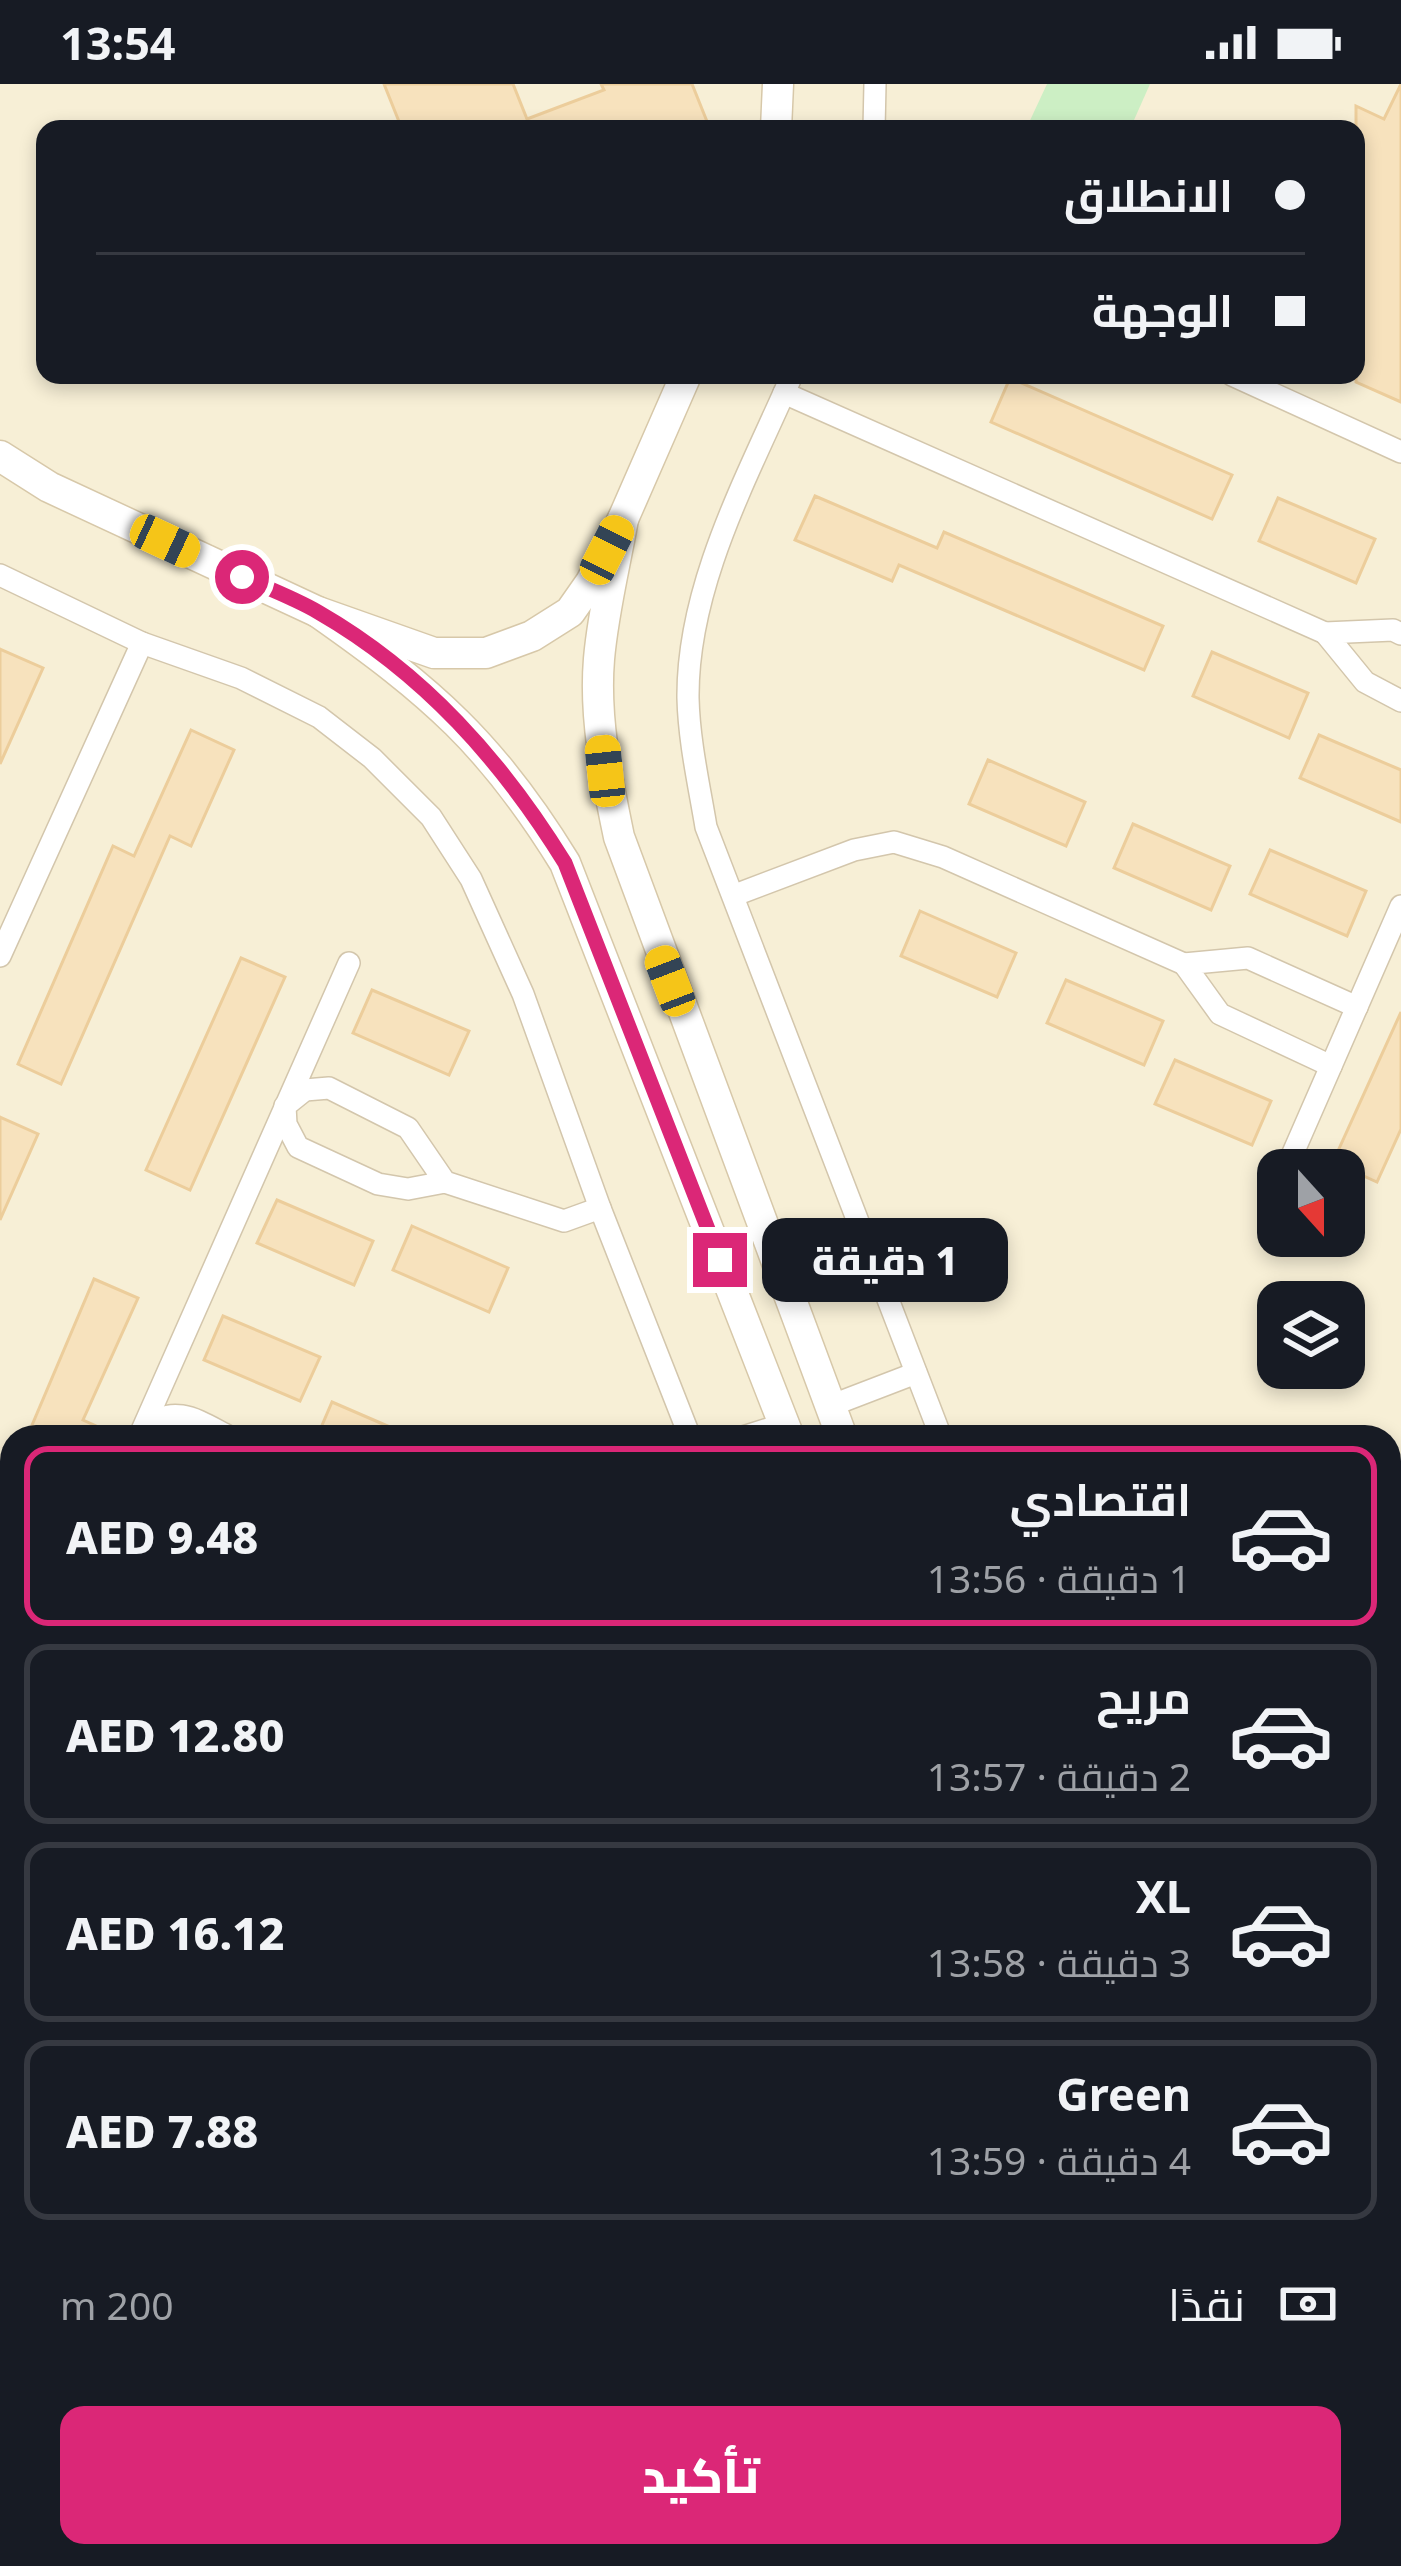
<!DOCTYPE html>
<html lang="ar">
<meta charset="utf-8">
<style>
:root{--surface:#171b24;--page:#20242c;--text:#f1f3f6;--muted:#9ea1a6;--line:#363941;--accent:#db2777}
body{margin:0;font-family:"Noto Sans",Cairo,sans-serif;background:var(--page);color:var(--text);direction:rtl;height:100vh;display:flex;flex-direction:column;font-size:45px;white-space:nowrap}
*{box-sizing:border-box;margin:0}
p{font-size:39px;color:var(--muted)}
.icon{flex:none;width:66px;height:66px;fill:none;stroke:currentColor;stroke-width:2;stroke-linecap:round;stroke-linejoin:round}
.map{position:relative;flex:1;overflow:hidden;direction:ltr}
.side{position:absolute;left:0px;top:1341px;width:1401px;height:1143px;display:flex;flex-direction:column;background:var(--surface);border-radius:36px 36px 0 0;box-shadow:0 6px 18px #0003;direction:rtl}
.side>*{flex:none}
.top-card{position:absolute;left:36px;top:36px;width:1329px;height:264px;border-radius:24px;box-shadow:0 6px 18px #0003;direction:rtl;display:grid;align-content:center;height:264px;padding:0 60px;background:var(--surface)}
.needle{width:78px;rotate:159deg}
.buttons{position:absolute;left:1257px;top:1065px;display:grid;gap:24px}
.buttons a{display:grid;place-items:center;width:108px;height:108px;border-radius:24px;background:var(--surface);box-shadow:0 6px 18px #0003;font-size:60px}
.end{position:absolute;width:54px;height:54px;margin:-27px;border:15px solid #db2777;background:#fff;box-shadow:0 0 0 6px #fff}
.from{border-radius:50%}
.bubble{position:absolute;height:84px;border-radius:24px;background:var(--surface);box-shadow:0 6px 18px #0003;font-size:39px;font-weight:800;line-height:84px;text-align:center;direction:rtl}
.car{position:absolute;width:36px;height:72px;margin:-36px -18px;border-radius:15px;box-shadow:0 0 9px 3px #0007;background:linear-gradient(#f5c518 24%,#345 0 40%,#f5c518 0 76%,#345 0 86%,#f5c518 0)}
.top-card b{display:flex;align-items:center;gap:42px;height:114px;font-size:45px}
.top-card b+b{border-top:3px solid var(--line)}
.top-card i{width:30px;height:30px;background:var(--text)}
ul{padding:21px 0 0;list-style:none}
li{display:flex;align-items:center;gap:36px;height:180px;margin:0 24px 18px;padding:0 36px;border:6px solid var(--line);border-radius:24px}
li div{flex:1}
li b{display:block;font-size:45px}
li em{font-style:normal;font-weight:800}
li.on{border-color:var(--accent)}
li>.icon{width:108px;height:108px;stroke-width:1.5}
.pay{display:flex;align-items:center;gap:30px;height:132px;padding:0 60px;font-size:45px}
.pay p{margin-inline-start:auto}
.primary-button{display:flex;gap:24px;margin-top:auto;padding:24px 60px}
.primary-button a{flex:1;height:138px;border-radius:24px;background:var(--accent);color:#fff;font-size:48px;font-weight:800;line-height:138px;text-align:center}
.status{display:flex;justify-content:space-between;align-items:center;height:84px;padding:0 60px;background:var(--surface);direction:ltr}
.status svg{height:33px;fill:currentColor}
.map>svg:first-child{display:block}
.residential{fill:#f7efd6;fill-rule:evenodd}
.green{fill:#ccefc4}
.building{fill:#f7e2bd;stroke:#eccd9b;stroke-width:3}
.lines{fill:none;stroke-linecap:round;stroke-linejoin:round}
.minor-casing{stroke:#d3c6ac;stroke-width:24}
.secondary-casing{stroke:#d7c8a9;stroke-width:33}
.minor{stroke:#fff;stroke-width:21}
.secondary{stroke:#fff;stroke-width:30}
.route{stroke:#db2777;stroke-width:15}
</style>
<div class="status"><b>13:54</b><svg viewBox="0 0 49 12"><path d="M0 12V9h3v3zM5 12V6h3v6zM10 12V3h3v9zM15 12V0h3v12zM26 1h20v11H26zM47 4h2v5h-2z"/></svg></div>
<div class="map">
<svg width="1401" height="2482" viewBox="0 0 1401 2482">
<rect width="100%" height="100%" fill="#fefbe9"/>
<path class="residential" d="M0 0H1401V2121L1389 2115V1353H12V2472H824L820 2482H0ZM45 45H1356V291H45ZM1278 1086H1344V1152H1278ZM1278 1218H1344V1284H1278Z"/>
<path class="green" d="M1047 0H1150L1130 45H1026Z"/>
<g class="building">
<path d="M384 0H513L527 35 604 6 601 0H692L710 45H402Z"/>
<path d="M1401 0V318L1356 298V22L1384 35Z"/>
<path d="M1010 294 1232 391 1212 435 991 338Z"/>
<path d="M815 412 937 464 944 448 1163 542 1144 586 899 481 892 497 795 456Z"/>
<path d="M1278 414 1375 455 1356 499 1259 457Z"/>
<path d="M0 565 43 584 0 680Z"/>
<path d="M1212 568 1308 609 1289 654 1193 612Z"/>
<path d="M191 646 234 666 191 762 170 752 61 1000 18 980 113 762 134 772Z"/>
<path d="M1319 651 1401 686V738L1300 694Z"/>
<path d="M988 676 1085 718 1066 762 969 720Z"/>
<path d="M1133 740 1230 782 1211 826 1114 784Z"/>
<path d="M1270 766 1366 807 1347 852 1250 810Z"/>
<path d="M920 827 1016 869 997 913 901 872Z"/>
<path d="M241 874 285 893 190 1106 146 1086Z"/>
<path d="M1066 896 1163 937 1144 981 1047 939Z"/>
<path d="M372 906 469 947 449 991 353 949Z"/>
<path d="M1401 928V1045L1377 1098 1333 1078Z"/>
<path d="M1175 976 1271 1017 1252 1061 1155 1020Z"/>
<path d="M0 1033 38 1050 0 1136Z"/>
<path d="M277 1116 373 1157 354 1201 257 1159Z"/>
<path d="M412 1142 508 1184 489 1228 393 1186Z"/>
<path d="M94 1195 138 1214 83 1336 121 1353H27Z"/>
<path d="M223 1232 320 1273 300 1317 204 1276Z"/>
<path d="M332 1318 413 1353H317Z"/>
</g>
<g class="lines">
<defs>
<g id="minor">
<path d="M874 45 875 0"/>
<path d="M792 291C748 392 687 501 688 614 689 657 699 701 706 743L941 1353"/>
<path d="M1232 291 1401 368"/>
<path d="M784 309 1325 549"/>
<path d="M0 491 142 559 241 594 319 633 372 674 431 733 471 795 523 910 600 1124 690 1353"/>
<path d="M1401 550 1393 546 1325 549 1365 598 1401 617"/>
<path d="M735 811 854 766 894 758 943 773 1184 880"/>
<path d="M0 872 142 559"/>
<path d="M1331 982 1220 930 1184 880 1248 874 1357 923"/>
<path d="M1293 1069 1401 822"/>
<path d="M445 1098 408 1044 329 1004 305 1006 285 1022 286 1040 298 1063 378 1100 408 1105 445 1098 564 1137 600 1124"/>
<path d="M830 1322 916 1289"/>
<path d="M145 1344C175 1318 200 1338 230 1353"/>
<path d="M139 1353 349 879"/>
<path d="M743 1353 784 1340"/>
<path d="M1389 1607 1401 1580"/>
<path d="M0 1667 12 1640"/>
<path d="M0 1699 12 1715"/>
<path d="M0 2059 12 2076"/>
<path d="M1389 2075 1401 2080"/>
<path d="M0 2419 12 2424"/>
<path d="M94 2472 96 2482"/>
<path d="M119 2472 142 2482"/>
<path d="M30 2482 34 2472"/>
<path d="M777 2482 781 2472"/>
</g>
<g id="secondary">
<path d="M776 45 778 0"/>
<path d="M0 372 49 403 318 528 434 569H486L532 552 570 528 591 498 623 435 686 291"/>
<path d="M623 435C615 481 603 528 599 575 594 635 607 695 619 753L842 1353"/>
<path d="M318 528C432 608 492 660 565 779L789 1353"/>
<path d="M1389 2184 1401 2191"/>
<path d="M1389 2244 1401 2247"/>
<path d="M881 2482 886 2472"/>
<path d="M936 2482 941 2472"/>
</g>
</defs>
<use href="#minor" class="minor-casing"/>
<use href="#secondary" class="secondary-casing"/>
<use href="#minor" class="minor"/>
<use href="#secondary" class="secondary"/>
</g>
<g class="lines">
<path class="route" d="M242 493C267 504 294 514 318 528 424 589 502 677 565 779L720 1176"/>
</g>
</svg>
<div class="buttons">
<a><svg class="needle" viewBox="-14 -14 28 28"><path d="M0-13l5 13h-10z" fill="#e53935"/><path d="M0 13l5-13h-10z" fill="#9ea1a6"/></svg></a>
<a><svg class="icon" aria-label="layers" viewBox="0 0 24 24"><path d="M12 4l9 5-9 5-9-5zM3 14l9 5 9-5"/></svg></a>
</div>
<i class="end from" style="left:242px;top:493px"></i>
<i class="end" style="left:720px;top:1176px"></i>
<div class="bubble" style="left:762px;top:1134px;width:246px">1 دقيقة</div>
<i class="car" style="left:165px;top:457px;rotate:115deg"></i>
<i class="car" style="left:607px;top:466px;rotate:27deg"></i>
<i class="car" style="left:605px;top:687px;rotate:354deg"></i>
<i class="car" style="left:670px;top:897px;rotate:339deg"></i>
<div class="top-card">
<b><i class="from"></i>الانطلاق</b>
<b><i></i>الوجهة</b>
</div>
<section class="side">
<ul>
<li class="on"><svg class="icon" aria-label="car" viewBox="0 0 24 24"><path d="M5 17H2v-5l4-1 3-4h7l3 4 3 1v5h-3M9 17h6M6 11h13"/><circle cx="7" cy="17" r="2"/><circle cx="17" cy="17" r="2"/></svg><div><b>اقتصادي</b><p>1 دقيقة · 13:56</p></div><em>AED 9.48</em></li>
<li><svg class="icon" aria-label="car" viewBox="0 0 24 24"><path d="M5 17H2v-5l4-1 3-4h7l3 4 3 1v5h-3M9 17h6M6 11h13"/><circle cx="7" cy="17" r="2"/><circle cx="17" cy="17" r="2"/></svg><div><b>مريح</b><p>2 دقيقة · 13:57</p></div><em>AED 12.80</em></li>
<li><svg class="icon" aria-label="car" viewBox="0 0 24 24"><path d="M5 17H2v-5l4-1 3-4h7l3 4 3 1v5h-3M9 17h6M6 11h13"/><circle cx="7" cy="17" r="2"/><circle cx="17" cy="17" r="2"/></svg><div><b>XL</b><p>3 دقيقة · 13:58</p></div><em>AED 16.12</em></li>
<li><svg class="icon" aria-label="car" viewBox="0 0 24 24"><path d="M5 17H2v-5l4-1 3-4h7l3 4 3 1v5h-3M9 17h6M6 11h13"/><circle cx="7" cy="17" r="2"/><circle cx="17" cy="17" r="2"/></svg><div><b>Green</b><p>4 دقيقة · 13:59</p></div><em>AED 7.88</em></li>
</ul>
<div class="pay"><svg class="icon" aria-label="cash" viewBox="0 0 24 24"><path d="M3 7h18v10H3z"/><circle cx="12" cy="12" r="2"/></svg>نقدًا<p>200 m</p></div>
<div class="primary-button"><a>تأكيد</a></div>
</section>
</div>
